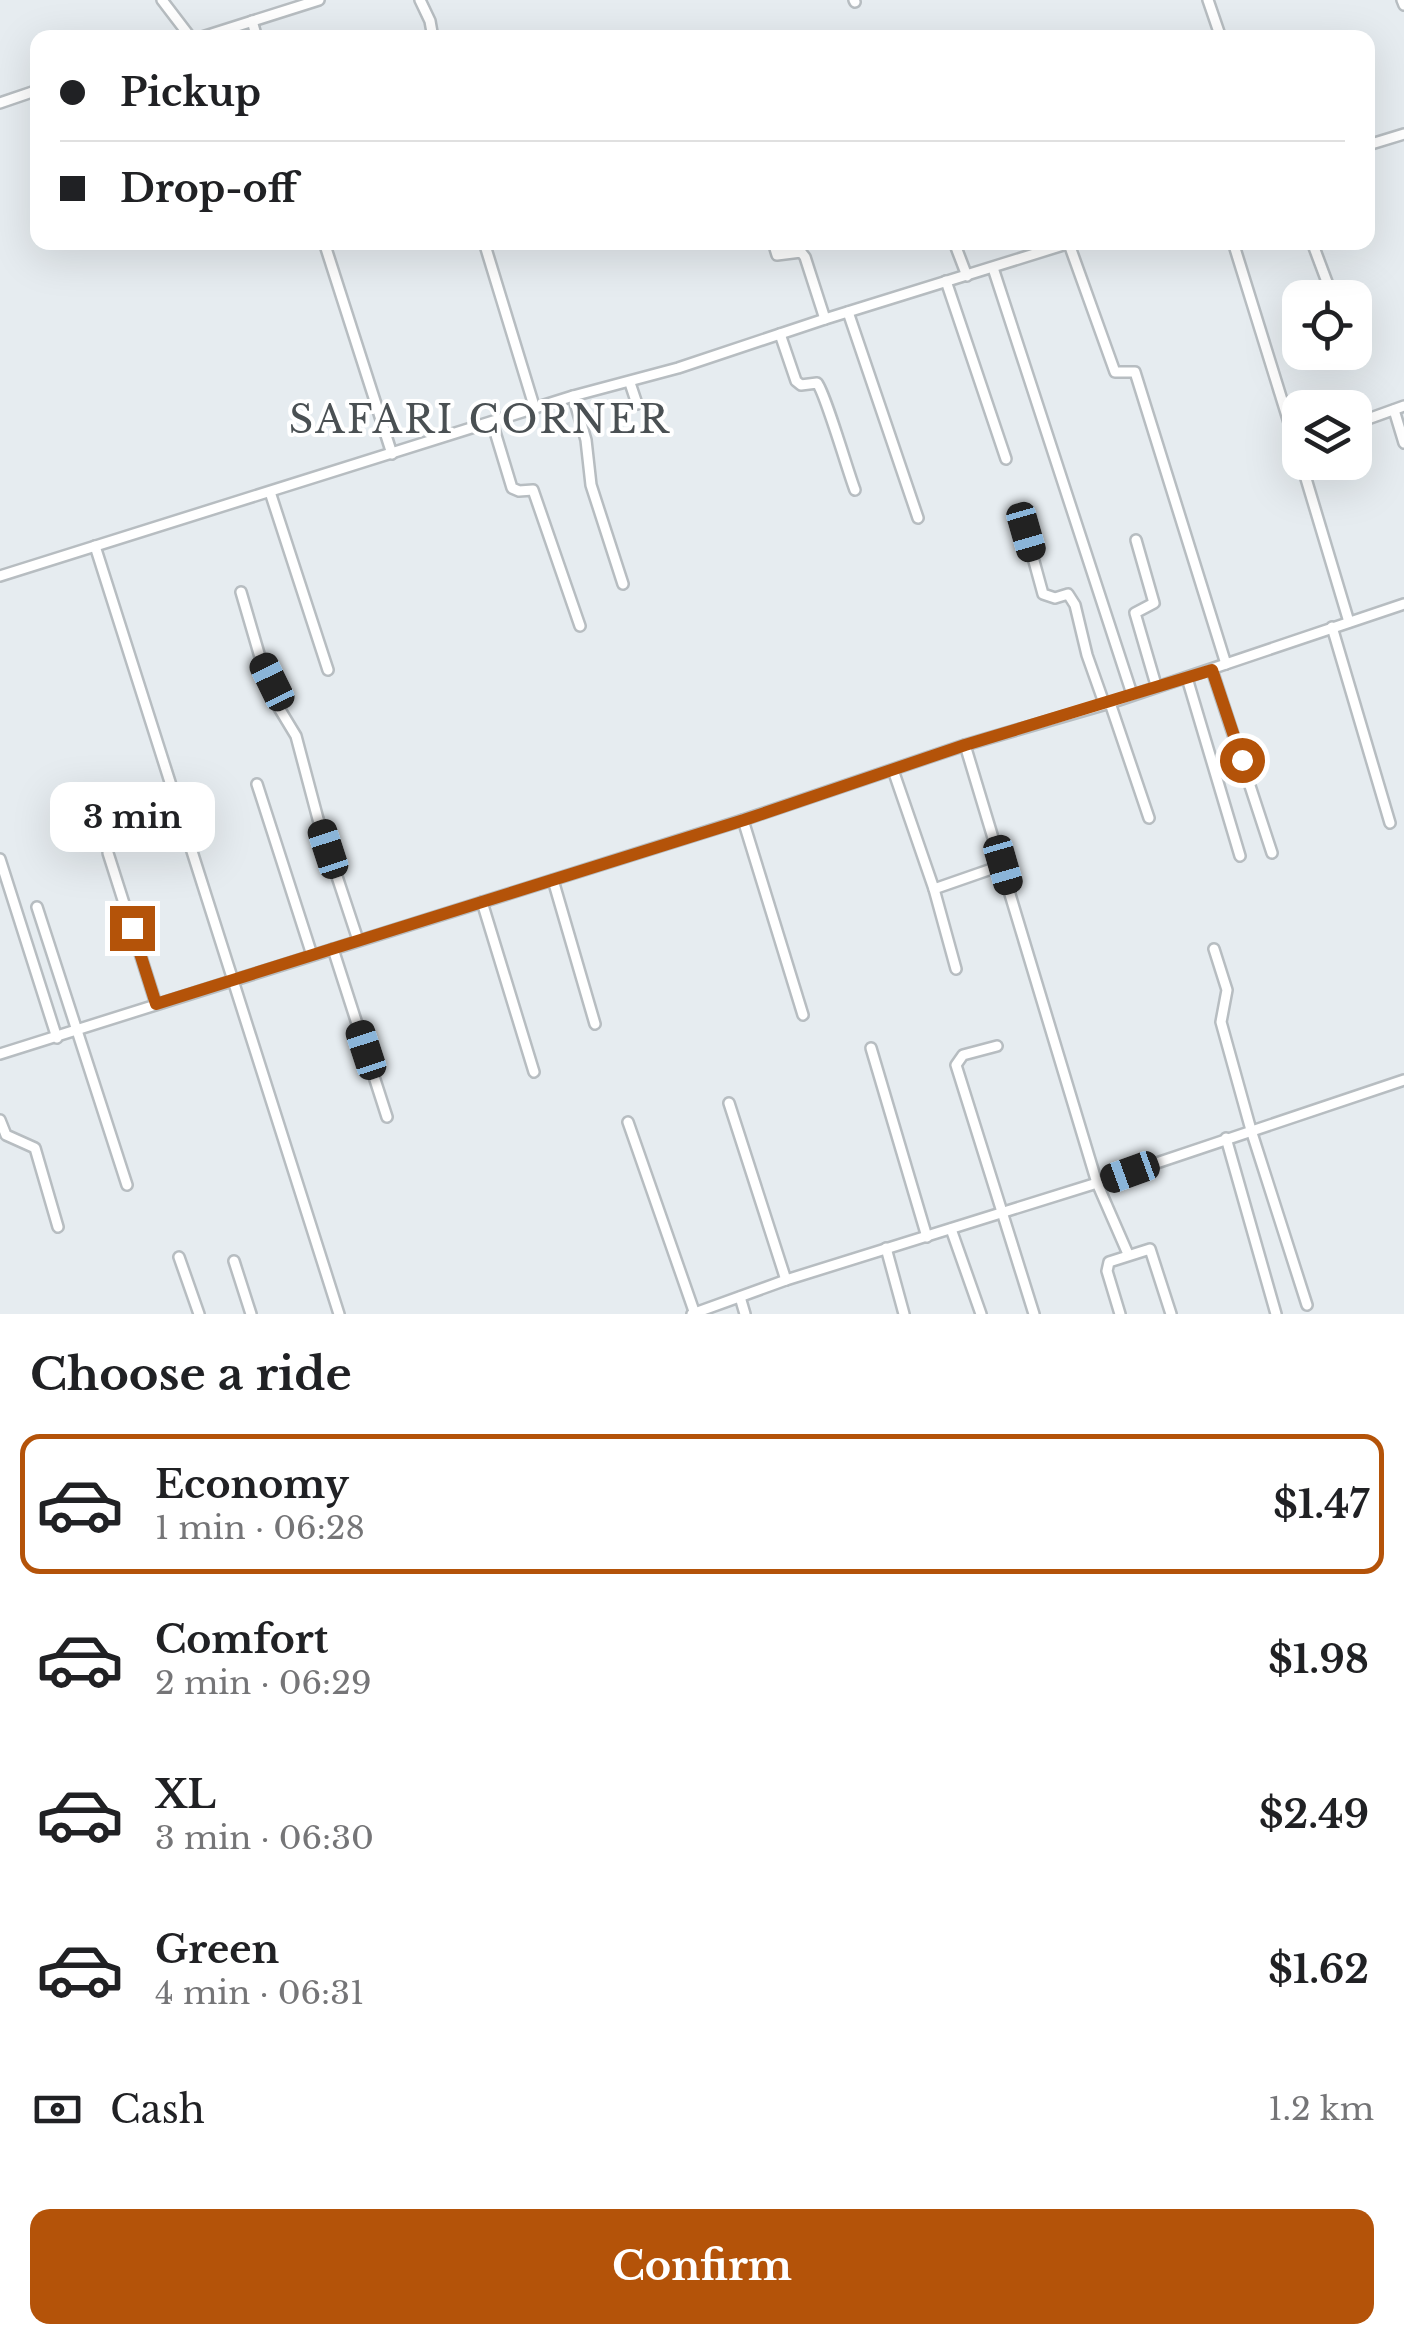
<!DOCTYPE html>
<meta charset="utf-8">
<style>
:root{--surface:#fff;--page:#f6f6f6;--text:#202124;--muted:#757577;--line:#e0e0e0;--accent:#b45309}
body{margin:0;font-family:"Libre Baskerville",serif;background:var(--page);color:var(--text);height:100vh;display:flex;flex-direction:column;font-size:38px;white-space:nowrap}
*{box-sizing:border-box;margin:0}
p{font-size:32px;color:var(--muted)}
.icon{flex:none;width:55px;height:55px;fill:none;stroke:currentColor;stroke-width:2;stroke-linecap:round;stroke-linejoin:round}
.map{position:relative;height:1314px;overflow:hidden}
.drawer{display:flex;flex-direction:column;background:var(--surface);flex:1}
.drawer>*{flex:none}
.hud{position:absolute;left:30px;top:30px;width:1345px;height:220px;border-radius:20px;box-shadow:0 10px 40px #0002;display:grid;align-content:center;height:220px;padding:0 30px;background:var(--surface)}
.tools{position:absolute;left:1282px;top:280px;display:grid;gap:20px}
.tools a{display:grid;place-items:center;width:90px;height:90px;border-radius:20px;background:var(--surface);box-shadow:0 10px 40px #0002;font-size:50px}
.end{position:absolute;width:45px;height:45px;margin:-22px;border:12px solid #b45309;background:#fff;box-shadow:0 0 0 5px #fff}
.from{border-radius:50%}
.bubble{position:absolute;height:70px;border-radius:20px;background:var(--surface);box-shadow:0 10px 40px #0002;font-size:32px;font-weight:700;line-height:70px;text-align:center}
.car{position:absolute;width:30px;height:60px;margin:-30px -15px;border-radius:12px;box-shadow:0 0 8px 2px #0007;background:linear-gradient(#222 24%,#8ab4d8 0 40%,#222 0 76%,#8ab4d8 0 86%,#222 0)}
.hud b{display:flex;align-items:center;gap:35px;height:95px;font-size:38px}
.hud b+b{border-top:2px solid var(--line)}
.hud i{width:25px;height:25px;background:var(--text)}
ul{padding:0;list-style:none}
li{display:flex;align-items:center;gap:30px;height:140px;margin:0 20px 15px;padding:0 10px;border:5px solid transparent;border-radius:20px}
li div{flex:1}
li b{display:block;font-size:38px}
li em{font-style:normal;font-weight:700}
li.selected{border-color:var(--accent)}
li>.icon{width:90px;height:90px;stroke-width:1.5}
h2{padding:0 30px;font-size:45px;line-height:120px}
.pay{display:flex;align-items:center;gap:25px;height:110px;padding:0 30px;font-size:38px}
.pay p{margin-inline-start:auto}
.primary-button{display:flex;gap:20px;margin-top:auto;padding:20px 30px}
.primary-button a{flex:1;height:115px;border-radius:20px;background:var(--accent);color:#fff;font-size:40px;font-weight:700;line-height:115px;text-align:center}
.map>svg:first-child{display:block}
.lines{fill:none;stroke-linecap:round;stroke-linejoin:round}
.street-casing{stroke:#b7bdc1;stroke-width:14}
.street{stroke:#fff;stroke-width:9}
.route{stroke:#b45309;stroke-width:12}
.labels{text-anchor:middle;stroke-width:8;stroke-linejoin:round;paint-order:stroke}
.quarter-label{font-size:38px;letter-spacing:2.5px;fill:#4a5053;stroke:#fff}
</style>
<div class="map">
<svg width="1404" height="1314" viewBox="0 0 1404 1314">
<rect width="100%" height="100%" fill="#e6ecf0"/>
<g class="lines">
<defs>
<g id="street">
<path d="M162 0 191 38"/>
<path d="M420 0 430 21 433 38"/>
<path d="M854 0 855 2"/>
<path d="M1208 0 1221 38"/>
<path d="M1402 0 1404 5"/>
<path d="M252 21 257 38"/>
<path d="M199 38 319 0"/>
<path d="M0 103 38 90"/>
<path d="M1368 145 1404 134"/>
<path d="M324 242 392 454"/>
<path d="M484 242 535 409"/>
<path d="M773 242 777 255 801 252 805 257 825 319"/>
<path d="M954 242 967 276"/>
<path d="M1233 242 1300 458"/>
<path d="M1312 242 1333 298"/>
<path d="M1069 244 1115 372H1135L1226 664"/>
<path d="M993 268 1132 694"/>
<path d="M946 281 1006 459"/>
<path d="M848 312 918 518"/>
<path d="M780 334 796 381 801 385 817 383C825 392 848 472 855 490"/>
<path d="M1355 348V349"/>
<path d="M630 383 637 404"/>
<path d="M573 396 586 440 591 485 623 584"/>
<path d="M1394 410 1404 443"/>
<path d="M1365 420 1404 406"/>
<path d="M492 422 512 488 519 491 533 490 580 626"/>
<path d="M1301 462 1349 622"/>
<path d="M270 492 328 670"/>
<path d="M1026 532 1043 594 1055 598 1068 594 1075 605 1087 655 1104 703"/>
<path d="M1136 540 1154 603 1135 613 1156 685"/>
<path d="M95 546 339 1314"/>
<path d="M0 576 573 396 678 368 825 319 1073 242"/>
<path d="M241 592 260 657 272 682 276 703 296 736 318 819 358 940"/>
<path d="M1332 627 1390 823"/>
<path d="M1212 670 1272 853"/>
<path d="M1187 678 1240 856"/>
<path d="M1110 703 1149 818"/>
<path d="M965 745 1097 1183 1128 1254"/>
<path d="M893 770 934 889 956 969"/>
<path d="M257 784 312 955"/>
<path d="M743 820 803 1015"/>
<path d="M108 853 156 1004"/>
<path d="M0 859 57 1038"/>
<path d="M553 880 595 1024"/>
<path d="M934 889 1003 865"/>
<path d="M482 902 534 1072"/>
<path d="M37 907 127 1185"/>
<path d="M333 949 387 1117"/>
<path d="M1214 949 1227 990 1221 1022 1251 1130 1307 1305"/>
<path d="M997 1046 963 1055 956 1065 1034 1314"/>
<path d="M871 1048 927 1237"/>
<path d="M0 1054 743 820 965 745 1110 703 1404 604"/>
<path d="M729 1103 786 1280"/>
<path d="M0 1120 6 1135 35 1148 58 1227"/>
<path d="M628 1122 695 1314"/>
<path d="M1226 1138 1276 1314"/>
<path d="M951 1229 981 1314"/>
<path d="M886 1248 904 1314"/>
<path d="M179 1257 199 1314"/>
<path d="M234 1261 251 1314"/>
<path d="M740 1297 745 1314"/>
<path d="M692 1314 786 1280 1097 1183 1404 1080"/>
<path d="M1120 1314 1107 1271 1109 1262 1150 1249 1171 1314"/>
</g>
</defs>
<use href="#street" class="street-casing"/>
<use href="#street" class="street"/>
</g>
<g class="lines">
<path class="route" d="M132 928 156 1004 744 820 965 745 1212 670 1242 760"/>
</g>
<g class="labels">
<g class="quarter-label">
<text x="480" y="433">SAFARI CORNER</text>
</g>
</g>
</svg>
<div class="tools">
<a><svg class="icon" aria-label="locate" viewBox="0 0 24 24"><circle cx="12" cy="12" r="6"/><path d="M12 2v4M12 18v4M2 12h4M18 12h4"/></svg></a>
<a><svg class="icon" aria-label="layers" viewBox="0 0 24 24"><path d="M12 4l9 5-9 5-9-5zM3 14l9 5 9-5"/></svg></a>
</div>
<i class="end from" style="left:1242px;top:760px"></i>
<i class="end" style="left:132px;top:928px"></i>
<div class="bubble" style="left:50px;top:782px;width:165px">3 min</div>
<i class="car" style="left:1026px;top:532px;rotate:164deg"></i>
<i class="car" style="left:272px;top:682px;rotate:334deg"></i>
<i class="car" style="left:328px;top:849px;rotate:342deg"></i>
<i class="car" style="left:1003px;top:865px;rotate:164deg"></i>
<i class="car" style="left:366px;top:1050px;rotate:342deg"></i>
<i class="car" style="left:1130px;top:1172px;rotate:250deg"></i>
<div class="hud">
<b><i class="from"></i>Pickup</b>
<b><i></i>Drop-off</b>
</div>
</div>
<section class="drawer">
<h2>Choose a ride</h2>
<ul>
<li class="selected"><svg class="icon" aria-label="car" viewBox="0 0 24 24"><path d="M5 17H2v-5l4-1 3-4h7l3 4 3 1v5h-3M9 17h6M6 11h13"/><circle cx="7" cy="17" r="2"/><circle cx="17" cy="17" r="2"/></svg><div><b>Economy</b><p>1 min · 06:28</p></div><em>$1.47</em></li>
<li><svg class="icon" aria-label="car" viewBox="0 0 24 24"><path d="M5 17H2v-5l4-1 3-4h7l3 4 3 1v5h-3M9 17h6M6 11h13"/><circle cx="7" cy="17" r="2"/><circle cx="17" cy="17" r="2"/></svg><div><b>Comfort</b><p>2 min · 06:29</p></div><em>$1.98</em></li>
<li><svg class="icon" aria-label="car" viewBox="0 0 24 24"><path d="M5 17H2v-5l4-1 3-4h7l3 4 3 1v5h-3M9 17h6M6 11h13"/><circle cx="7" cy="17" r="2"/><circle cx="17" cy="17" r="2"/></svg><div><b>XL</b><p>3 min · 06:30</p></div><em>$2.49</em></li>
<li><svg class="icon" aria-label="car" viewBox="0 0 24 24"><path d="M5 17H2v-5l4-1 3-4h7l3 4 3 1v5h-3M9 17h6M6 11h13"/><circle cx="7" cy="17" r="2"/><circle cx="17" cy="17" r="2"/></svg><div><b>Green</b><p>4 min · 06:31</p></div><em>$1.62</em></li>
</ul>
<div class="pay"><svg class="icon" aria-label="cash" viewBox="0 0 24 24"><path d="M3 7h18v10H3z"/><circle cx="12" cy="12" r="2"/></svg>Cash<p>1.2 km</p></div>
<div class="primary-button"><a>Confirm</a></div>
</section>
